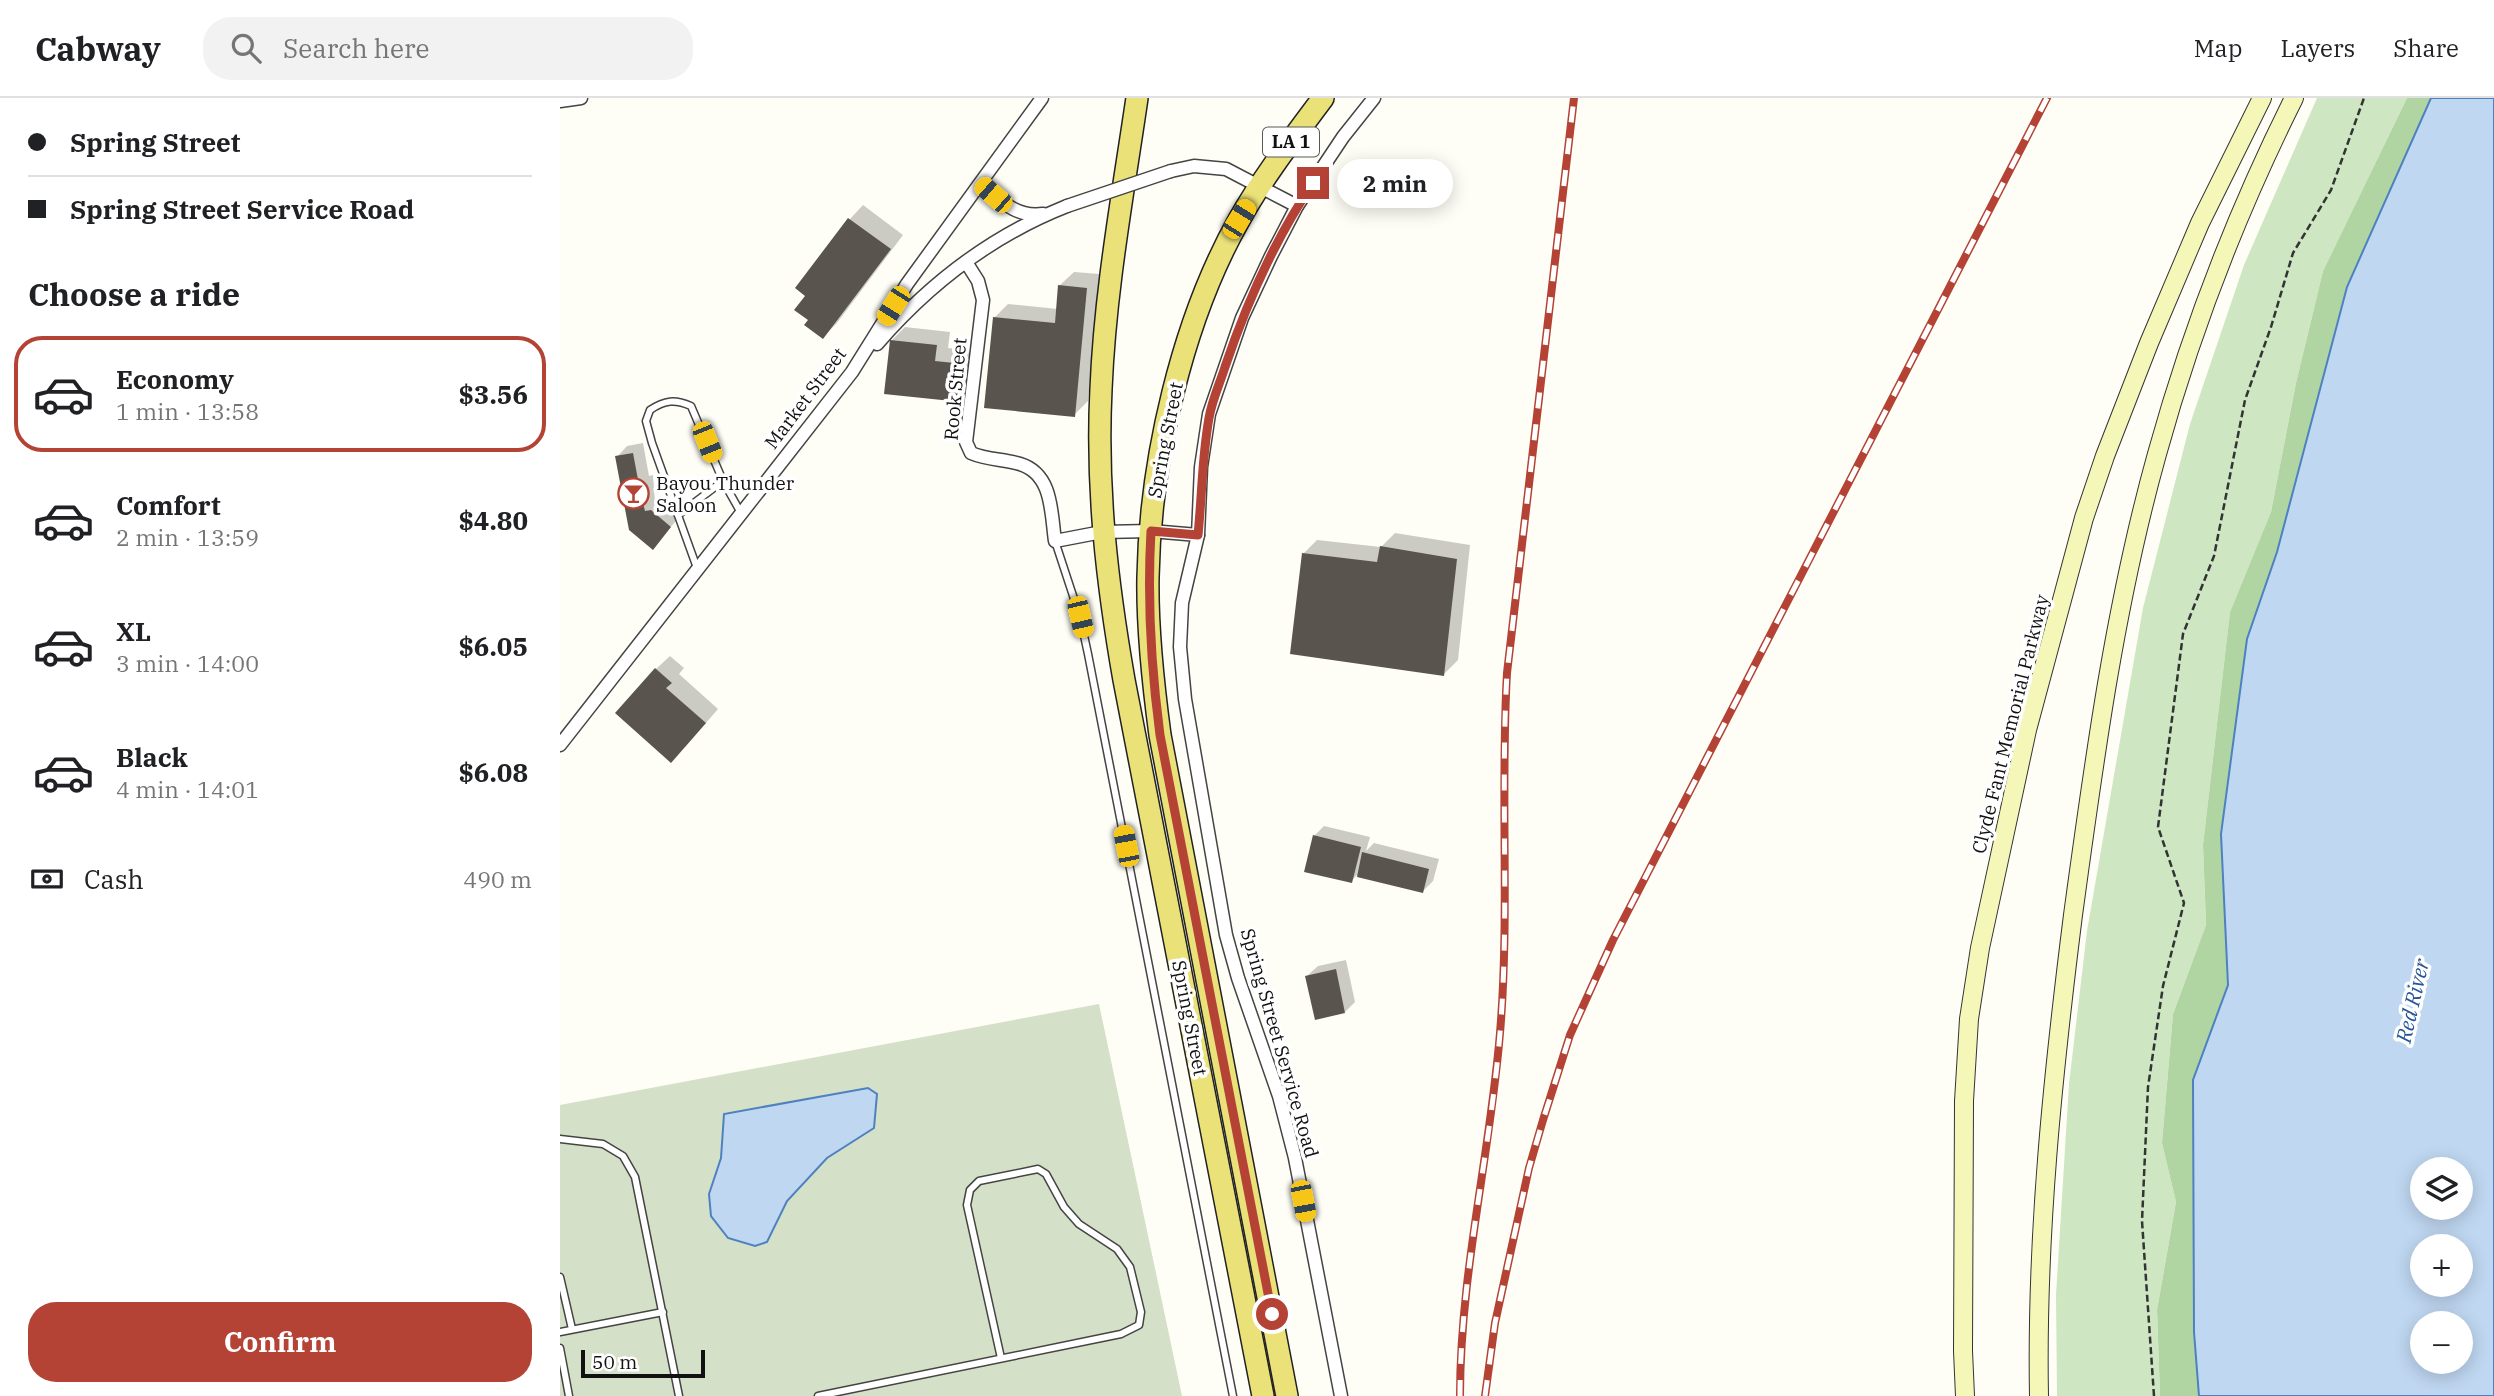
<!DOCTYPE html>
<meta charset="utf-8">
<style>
:root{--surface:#fff;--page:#f2f2f2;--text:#202124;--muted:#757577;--line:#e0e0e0;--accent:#b44336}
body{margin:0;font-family:"IBM Plex Serif",serif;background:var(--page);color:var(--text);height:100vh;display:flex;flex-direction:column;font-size:26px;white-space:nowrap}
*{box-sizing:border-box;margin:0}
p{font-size:23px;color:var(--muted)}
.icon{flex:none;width:38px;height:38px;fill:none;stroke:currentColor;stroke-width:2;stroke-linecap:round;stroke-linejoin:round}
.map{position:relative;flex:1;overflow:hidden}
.details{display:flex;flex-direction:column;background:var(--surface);width:560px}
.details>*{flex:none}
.banner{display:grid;align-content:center;height:154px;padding:0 28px;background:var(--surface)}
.buttons{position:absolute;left:1850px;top:1059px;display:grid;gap:14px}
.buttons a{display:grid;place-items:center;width:63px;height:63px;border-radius:50%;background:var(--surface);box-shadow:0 4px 18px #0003;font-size:35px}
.scale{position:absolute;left:21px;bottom:18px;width:124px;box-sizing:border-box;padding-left:7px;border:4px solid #111;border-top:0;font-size:19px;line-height:24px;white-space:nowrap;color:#111;-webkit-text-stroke:5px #fff;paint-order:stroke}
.end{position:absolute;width:32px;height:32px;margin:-16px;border:9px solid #b44336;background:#fff;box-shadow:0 0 0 4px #fff}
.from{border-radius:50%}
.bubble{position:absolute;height:49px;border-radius:24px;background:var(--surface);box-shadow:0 4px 18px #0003;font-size:23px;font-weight:800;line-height:49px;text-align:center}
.car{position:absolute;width:21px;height:42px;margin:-21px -10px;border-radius:9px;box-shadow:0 0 5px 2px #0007;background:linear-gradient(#f5c518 24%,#345 0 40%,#f5c518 0 76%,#345 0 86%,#f5c518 0)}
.banner b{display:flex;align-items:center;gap:24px;height:66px;font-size:26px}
.banner b+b{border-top:2px solid var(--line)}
.banner i{width:18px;height:18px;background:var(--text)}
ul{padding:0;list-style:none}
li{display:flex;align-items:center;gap:21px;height:116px;margin:0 14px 10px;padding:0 14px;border:4px solid transparent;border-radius:28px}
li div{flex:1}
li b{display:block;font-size:26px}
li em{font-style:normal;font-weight:800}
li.selected{border-color:var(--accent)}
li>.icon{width:63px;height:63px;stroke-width:1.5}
h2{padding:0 28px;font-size:32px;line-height:84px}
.pay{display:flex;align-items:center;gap:18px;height:77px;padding:0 28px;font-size:26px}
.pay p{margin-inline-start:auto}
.primary-button{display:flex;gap:14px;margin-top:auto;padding:14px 28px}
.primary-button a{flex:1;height:80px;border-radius:28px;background:var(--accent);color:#fff;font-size:28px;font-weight:800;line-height:80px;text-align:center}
header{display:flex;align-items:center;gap:42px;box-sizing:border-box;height:98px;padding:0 35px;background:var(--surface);border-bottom:2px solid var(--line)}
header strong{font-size:33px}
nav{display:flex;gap:38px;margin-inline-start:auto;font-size:24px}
.search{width:490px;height:63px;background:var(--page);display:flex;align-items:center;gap:18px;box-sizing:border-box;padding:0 24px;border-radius:28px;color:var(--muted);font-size:26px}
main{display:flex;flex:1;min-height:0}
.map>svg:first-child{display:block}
.green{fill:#cfe6c2}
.forest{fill:#b1d5a2}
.cemetery{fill:#d4e0c7}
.water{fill:#bfd7f1;stroke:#4d81c0;stroke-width:2;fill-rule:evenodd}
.shadow{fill:#0003}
.building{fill:#59544e}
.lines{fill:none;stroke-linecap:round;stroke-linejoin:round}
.lane-casing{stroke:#444;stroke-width:9}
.street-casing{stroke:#444;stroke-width:15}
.secondary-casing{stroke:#333;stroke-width:20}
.primary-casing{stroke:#222;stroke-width:24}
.path{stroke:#333;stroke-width:2.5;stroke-dasharray:7 3.5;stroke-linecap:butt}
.lane{stroke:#fff;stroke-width:6}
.street{stroke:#fff;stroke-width:12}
.secondary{stroke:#f4f7b8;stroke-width:18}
.primary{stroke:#ebe179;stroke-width:21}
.rail-casing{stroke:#b44336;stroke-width:8}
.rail{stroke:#fff;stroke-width:5;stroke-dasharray:16;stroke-linecap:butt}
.street-bridge-casing{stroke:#444;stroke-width:15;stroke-linecap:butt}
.street-bridge{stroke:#fff;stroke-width:12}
.route{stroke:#b44336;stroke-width:9}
.labels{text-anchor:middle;stroke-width:7;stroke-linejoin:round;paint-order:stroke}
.shield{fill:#fff;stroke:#585858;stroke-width:2}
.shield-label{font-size:18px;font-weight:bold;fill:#111}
.street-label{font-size:19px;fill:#111;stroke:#fff}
.poi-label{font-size:19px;fill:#111;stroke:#fff;text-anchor:start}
.water-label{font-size:21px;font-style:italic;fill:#255497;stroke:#fff}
</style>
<header>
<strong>Cabway</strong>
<div class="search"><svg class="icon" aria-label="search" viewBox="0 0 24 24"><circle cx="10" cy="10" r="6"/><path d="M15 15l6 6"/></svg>Search here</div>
<nav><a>Map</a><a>Layers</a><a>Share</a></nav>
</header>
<main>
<section class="details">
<div class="banner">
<b><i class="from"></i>Spring Street</b>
<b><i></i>Spring Street Service Road</b>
</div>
<h2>Choose a ride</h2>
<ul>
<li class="selected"><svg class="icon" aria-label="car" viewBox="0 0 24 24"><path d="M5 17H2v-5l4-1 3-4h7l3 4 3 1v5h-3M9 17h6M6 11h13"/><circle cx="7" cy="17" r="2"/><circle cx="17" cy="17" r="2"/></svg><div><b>Economy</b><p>1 min · 13:58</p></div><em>$3.56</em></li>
<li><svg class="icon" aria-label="car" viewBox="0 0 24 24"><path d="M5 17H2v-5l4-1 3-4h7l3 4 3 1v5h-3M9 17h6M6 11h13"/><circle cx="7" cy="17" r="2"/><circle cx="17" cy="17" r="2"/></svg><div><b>Comfort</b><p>2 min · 13:59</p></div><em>$4.80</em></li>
<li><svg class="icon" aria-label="car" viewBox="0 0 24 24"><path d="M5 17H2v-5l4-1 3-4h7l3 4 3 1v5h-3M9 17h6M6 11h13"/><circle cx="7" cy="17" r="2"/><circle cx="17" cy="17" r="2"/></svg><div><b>XL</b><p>3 min · 14:00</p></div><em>$6.05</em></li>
<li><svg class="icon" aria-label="car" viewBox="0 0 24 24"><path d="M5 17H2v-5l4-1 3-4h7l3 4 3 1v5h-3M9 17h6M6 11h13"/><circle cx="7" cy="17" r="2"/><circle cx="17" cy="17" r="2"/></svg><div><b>Black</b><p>4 min · 14:01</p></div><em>$6.08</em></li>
</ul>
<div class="pay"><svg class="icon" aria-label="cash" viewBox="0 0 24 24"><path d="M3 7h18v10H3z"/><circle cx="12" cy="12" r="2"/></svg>Cash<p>490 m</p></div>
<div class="primary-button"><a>Confirm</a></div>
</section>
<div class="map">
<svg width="1934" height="1298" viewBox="0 0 1934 1298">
<rect width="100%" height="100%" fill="#fefef6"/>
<path class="green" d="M1757 0H1847L1763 173 1736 285 1711 414 1670 514 1643 747 1646 827 1613 916 1602 1045 1616 1104 1597 1212 1600 1298H1497L1496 1197 1509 986 1527 833 1583 510 1630 326 1684 167Z"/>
<path class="forest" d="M1847 0H1871L1787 189 1717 454 1687 541 1661 736 1668 887 1633 982 1634 1234 1639 1298H1600L1597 1212 1616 1104 1602 1045 1613 916 1646 827 1643 747 1670 514 1711 414 1736 285 1763 173Z"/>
<path class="cemetery" d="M539 906 622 1298H0V1007Z"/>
<g class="water">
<path d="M1871 0H1934V1298H1639L1634 1234 1633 982 1668 887 1661 736 1687 541 1717 454 1787 189ZM1862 1071H1900V1110H1862ZM1862 1148H1900V1186H1862ZM1862 1225H1900V1264H1862Z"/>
<path d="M308 990 317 996 314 1030 267 1060 227 1103 207 1144 195 1148 168 1140 151 1118 149 1096 161 1060 164 1016Z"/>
</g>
<g class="shadow">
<path d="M303 107 343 137 277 225 263 239 250 222 247 197 238 190 290 121Z"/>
<path d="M514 174 540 176 528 303 514 317 434 220 448 206 498 211 500 187Z"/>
<path d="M345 229 390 234 388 250 417 252 414 288 400 302 331 243Z"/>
<path d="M83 345 89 378 93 377 95 404 102 403 120 418 93 450 57 359 67 348Z"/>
<path d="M835 435 910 447 898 562 884 576 743 456 757 442 821 449Z"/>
<path d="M110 558 124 570 119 576 158 611 125 649 96 571Z"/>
<path d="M764 728 810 739 806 753 814 745 879 761 873 783 863 793 797 777 791 783 754 738Z"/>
<path d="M786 862 795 904 785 914 747 878 758 868Z"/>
</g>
<g class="building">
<path d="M288 120 331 151 263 241 244 227 248 222 234 212 245 198 235 190Z"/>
<path d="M498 187 527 190 515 319 424 310 433 219 495 225Z"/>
<path d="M330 242 377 247 375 263 404 266 401 304 324 296Z"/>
<path d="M73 355 79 387H83L86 404 83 405 85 413 91 412 111 429 93 452 69 432 55 358Z"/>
<path d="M820 448 897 461 884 578 730 556 742 455 817 464Z"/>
<path d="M95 570 112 585 106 590 146 625 111 665 55 615Z"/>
<path d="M753 737 801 749 792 785 744 774Z"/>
<path d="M802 754 869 771 863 795 797 779Z"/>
<path d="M776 871 785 915 755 922 745 878Z"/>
</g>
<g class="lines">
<defs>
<g id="lane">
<path d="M118 417 163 383"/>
<path d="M495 443 520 519 528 556 673 1298"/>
<path d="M137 470 92 345 86 323 90 312C105 302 115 301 131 308L163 383 181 415"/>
<path d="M0 1041 43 1046 63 1058 75 1079 119 1298"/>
<path d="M0 1179 12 1231"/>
<path d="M0 1234 103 1214"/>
<path d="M0 1250 9 1298"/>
<path d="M258 1298 561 1236 579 1227 581 1214 570 1169 557 1151 519 1126 504 1109 486 1076 478 1071 419 1083 410 1092 407 1107 441 1260"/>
</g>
<g id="street">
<path d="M0 3 21 0"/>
<path d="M611 73 634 68 666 71 737 108"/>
<path d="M421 86C440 102 456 120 483 116"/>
<path d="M406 164 418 183 423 202 406 344 411 355C427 362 444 361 460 366 493 376 491 415 495 443L542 434 591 433 638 437"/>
<path d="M317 246C369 186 433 137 507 108"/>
<path d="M0 647 292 274 347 186 482 0"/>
<path d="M781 1298 735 1060 719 998 678 880 666 837 625 601 620 549 622 505 638 437 641 369 649 316 682 220 711 158 737 108 783 39 814 0"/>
</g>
<g id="secondary">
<path d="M1405 1298 1403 1253 1404 1003 1409 921 1420 850 1467 632 1524 420 1545 358 1589 245 1640 125 1702 0"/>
<path d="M1479 1298C1476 1137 1493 976 1513 817 1534 663 1555 506 1597 356 1631 233 1677 114 1734 0"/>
</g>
<g id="primary">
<path d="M577 0C563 96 545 193 541 291 536 390 547 485 564 582L703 1298"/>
<path d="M727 1298 600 637C593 585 587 532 588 479 590 363 622 223 679 122 703 79 734 39 763 0"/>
</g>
</defs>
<use href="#lane" class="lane-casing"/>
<use href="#street" class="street-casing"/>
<use href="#secondary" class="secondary-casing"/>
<use href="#primary" class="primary-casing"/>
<path class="path" d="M1594 1298 1582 1123 1588 989 1603 888 1624 805 1598 729 1623 536 1654 458 1685 302 1711 229 1733 155 1771 92 1804 0"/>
<use href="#lane" class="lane"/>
<use href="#street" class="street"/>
<use href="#secondary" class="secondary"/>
<use href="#primary" class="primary"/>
<defs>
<g id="rail">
<path d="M900 1298C900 1176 930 1057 940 935 950 816 940 695 947 575L1014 0"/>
<path d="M925 1298 935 1225 969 1070 983 1022 1010 937 1053 842 1487 0"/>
</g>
</defs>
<use href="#rail" class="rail-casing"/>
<use href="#rail" class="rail"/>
<defs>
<path id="street-bridge" d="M507 108 611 73"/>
</defs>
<use href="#street-bridge" class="street-bridge-casing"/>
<use href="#street-bridge" class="street-bridge"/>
</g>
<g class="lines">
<path class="route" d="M712 1216 600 637C591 569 587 502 591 433L638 437C642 398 642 359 649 320 652 302 660 285 665 269 687 204 715 141 753 85"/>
</g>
<defs>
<symbol id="bar-ring" viewBox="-11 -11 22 22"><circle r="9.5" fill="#fff" stroke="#b44336" stroke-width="1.5"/><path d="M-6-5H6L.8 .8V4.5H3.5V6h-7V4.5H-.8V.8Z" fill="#b44336"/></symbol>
</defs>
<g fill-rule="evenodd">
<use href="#bar-ring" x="56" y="378" width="35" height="35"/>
</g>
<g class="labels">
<rect class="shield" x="703" y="29.5" width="56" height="29" rx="5"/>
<g class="shield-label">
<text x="731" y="50">LA 1</text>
</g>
<g class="street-label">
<text transform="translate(395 291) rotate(-85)" y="7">Rook Street</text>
<text transform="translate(245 300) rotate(-53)" y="7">Market Street</text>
<text transform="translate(605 342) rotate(-79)" y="7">Spring Street</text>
<text transform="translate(1450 626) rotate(-76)" y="7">Clyde Fant Memorial Parkway</text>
<text transform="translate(630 920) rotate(79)" y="7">Spring Street</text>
<text transform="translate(720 945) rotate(74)" y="7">Spring Street Service Road</text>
</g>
<g class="poi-label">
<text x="96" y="392">Bayou Thunder<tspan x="96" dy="22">Saloon</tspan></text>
</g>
<g class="water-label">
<text transform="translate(1853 903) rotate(-77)" y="7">Red River</text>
</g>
</g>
</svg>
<div class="buttons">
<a><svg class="icon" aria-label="layers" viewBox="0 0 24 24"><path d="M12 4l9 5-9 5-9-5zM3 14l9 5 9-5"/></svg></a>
<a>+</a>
<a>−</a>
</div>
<div class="scale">50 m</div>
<i class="end from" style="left:712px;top:1216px"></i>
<i class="end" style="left:753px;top:85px"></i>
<div class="bubble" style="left:777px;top:61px;width:116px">2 min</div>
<i class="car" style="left:433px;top:97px;rotate:311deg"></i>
<i class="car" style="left:679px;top:121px;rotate:32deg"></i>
<i class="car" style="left:333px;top:208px;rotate:212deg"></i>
<i class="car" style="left:147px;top:344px;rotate:158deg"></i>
<i class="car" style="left:520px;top:519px;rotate:167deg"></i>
<i class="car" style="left:566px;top:748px;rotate:349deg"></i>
<i class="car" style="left:743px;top:1103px;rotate:169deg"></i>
</div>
</main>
